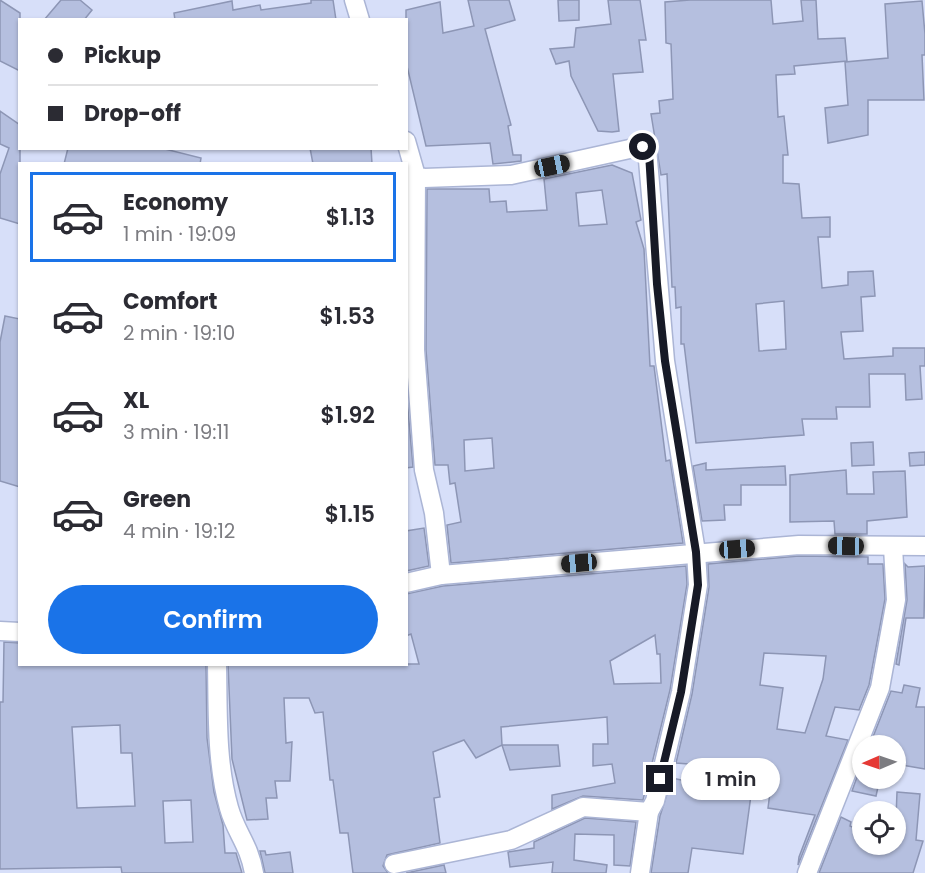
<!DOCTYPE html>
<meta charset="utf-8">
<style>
:root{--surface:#fff;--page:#f2f2f3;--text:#2b2b33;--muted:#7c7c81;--line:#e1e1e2;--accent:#1a73e8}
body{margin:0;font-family:Poppins,sans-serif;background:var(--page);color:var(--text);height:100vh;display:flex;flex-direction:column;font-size:22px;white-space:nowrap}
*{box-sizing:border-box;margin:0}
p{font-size:20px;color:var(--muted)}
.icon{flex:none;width:33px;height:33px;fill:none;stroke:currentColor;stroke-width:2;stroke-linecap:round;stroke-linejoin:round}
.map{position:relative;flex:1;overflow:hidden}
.sheet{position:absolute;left:18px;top:162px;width:390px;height:504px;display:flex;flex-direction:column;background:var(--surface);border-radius:0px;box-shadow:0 2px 4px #0004}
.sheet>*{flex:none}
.guide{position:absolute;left:18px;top:18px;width:390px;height:132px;border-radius:0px;box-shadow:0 2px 4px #0004;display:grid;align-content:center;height:132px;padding:0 30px;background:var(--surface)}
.needle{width:39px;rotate:268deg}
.buttons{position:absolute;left:852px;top:735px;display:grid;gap:12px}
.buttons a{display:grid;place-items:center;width:54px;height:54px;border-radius:50%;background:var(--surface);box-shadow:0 2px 4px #0004;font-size:30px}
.end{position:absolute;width:27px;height:27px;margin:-14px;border:8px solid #171a26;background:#fff;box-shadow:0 0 0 3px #fff}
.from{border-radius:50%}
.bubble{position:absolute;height:42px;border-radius:21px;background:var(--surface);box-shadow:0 2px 4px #0004;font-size:20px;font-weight:600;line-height:42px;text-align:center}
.car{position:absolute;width:18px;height:36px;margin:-18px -9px;border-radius:8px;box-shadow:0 0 4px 2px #0007;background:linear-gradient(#222 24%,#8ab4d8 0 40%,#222 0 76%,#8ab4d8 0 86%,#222 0)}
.guide b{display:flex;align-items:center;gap:21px;height:57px;font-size:22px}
.guide b+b{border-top:2px solid var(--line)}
.guide i{width:15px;height:15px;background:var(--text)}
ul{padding:10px 0 0;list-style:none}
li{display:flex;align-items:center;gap:18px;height:90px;margin:0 12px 9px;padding:0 18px;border:3px solid transparent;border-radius:0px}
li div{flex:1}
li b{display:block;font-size:22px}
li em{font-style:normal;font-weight:600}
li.selected{border-color:var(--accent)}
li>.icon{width:54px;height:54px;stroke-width:1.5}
.action{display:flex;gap:12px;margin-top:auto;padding:12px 30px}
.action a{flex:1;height:69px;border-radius:36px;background:var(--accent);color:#fff;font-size:24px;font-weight:600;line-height:69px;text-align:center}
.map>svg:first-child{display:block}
.building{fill:#b5bfdf;stroke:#8d96b5;stroke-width:1.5;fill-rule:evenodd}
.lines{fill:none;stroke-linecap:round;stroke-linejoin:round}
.street-casing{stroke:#abb5d5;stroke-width:21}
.street{stroke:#fff;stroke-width:18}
.route{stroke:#171a26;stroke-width:8}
</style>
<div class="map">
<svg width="925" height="873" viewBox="0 0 925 873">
<rect width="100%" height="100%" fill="#d7dff9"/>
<g class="building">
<path d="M0 0 20 13V71L0 61Z"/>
<path d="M61 0H80L92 10 84 20H44Z"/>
<path d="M311 0H333L336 20H175L174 13 232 1 233 10 260 5 261 10 311 3Z"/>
<path d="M468 0H509L515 20 485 29 511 125 508 126 513 155H521V161L493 164 490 143 426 146 406 62V10L440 2 443 33 474 26Z"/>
<path d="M558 0H579V20L559 21Z"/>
<path d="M608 0H640L646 40H639L643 72 613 74 619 131 612 132 598 131 571 76 569 61 556 64 550 49 574 47 576 28 611 24Z"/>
<path d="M690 0H771L773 24 803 21 801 0H816L818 39 845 38 847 61 794 66 795 74 776 75 778 117 784 116 788 155H783V183L799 184 802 218 830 217V237H818L822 288 848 285V272L873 271 875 296 861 297 863 331 841 332 844 359 893 356V348H925V366H920L922 399 906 400 905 374H869L870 407H836L837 419H802L804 435 696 443 684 344H681V307L676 308 675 287H672L667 174 661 175 651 114 660 113 659 101 673 99 671 44 666 43 665 2ZM784 301 786 349 759 351 756 304Z"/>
<path d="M922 1 925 34V55H922L924 100H868V135L828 143 825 108 848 105 845 62 888 58 885 4Z"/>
<path d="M0 111 20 125V224L0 218V174L9 148 0 144Z"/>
<path d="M68 148H161L201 158 200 164H64Z"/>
<path d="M310 148H371L372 164H313Z"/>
<path d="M612 165 632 173 641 220 636 222 644 249 650 366H654L666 461 670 460 683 543 451 563 447 525 461 522 455 483 450 484 448 465H435L426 350 427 189H489L490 202 506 201 507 212 547 210 544 179ZM602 190 607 224 579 226 576 193ZM492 438 494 468 465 471 464 440Z"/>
<path d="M5 316 20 319V487L0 481V342Z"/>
<path d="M406 387 413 467 406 468Z"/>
<path d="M873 442 874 465 852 466 851 443Z"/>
<path d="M925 452V465L910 466 909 453Z"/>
<path d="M706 463V470L785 466 786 485H741V505H724L725 520 702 521 693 466Z"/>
<path d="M846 470 847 494H874L873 472 905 471 907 517 867 521V534H835L834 521 790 522V475Z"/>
<path d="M424 528 429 566 406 571V531Z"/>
<path d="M799 556 868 557V564H883L885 599 869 685 859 710 835 707 826 736 848 740 798 865 799 857 815 815 768 808 773 769 742 767V763L703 759 702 765 676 763 692 694 709 587 708 564ZM764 653 826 656 823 679 805 733 777 729 783 688 760 685Z"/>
<path d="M905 564 908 567 925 566 924 618H906L899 665 896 664 907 600Z"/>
<path d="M686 566 687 584 670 690 643 800 583 796 552 809V795L615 783 612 764 593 766V744H608L607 717 501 727 502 745H558L560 766 510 770 502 745 476 758 464 740 433 752 440 797 434 798 440 843 387 855 383 866 388 873H353L348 833H340L333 780H330L323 712 315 713 309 698H284L286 743 292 742 290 781H275L277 798H266L268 819 247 820 232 759 228 664H419L411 634 406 636V594L443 586ZM655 635 657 654H660L661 683 614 684 610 661Z"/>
<path d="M4 642 20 643V664H206L207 738 214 792 223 825 225 853H236L242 873H122L121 867 0 869V702H3ZM120 725 121 753H132L135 806 77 808 72 727ZM191 800 193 842 165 843 163 801Z"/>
<path d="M904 685 920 688 916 707H925V769L896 764V746L871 742 891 691 902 693Z"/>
<path d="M862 763V778H880L876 796 852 791Z"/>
<path d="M672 778 700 784V786L751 795 743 854 692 848 688 873H651L660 816Z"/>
<path d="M897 792 920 794 916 840 923 841 913 873H819L841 817 851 822 850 826 862 831V844H896L901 819 896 818Z"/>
<path d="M585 818 636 822 630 866 614 865V835L575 834 574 860 607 865 606 873H552L553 862 510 867 508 852 534 848V842Z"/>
<path d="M260 851H265L266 855 290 852 293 873H265Z"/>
<path d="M444 865 446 873H406Z"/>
</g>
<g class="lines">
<defs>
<g id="street">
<path d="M354 0 360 20"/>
<path d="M406 141 416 176 424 178 511 175 634 148H647L665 361 696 552 698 585 681 692 655 801 649 812 640 873"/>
<path d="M416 176 415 350 424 470 434 513 441 575"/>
<path d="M406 583 441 575 799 545 925 546"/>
<path d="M0 631 20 632"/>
<path d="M217 664C218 712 216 762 229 808 236 833 249 844 254 873"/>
<path d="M394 864 511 840 583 807 649 812"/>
<path d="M807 873 880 688 896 600 893 547"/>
</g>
</defs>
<use href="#street" class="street-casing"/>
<use href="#street" class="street"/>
</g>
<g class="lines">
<path class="route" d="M643 147 647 148 649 153 657 284 665 361 696 552 698 585 681 692 660 779"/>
</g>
</svg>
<div class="buttons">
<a><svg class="needle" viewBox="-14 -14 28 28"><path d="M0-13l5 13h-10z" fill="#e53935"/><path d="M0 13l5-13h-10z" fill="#7c7c81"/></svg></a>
<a><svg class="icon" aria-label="locate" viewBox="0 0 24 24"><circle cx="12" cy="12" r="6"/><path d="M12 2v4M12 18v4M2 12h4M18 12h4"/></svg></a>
</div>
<i class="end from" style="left:643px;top:147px"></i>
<i class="end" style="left:660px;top:779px"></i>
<div class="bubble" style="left:681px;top:758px;width:99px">1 min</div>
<i class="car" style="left:552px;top:166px;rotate:78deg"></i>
<i class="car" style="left:846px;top:546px;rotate:271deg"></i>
<i class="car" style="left:737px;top:549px;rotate:86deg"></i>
<i class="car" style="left:579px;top:563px;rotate:265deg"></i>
<div class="guide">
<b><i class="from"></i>Pickup</b>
<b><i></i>Drop-off</b>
</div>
<section class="sheet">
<ul>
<li class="selected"><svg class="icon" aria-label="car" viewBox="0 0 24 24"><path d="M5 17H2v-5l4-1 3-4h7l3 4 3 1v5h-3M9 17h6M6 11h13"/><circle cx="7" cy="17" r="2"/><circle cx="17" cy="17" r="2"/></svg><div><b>Economy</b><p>1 min · 19:09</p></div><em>$1.13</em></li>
<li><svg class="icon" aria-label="car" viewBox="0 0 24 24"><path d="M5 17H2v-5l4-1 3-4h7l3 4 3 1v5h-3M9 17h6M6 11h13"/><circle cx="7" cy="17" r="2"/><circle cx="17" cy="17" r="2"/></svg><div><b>Comfort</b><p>2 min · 19:10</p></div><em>$1.53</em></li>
<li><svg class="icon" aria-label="car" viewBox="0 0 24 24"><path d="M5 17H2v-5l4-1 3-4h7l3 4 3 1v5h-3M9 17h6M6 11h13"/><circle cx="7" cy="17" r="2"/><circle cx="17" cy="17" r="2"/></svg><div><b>XL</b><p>3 min · 19:11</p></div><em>$1.92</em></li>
<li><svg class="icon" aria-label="car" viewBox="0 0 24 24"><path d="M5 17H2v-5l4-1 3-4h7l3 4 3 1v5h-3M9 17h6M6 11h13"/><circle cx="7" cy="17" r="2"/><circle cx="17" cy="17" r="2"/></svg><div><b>Green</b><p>4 min · 19:12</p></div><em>$1.15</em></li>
</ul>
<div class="action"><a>Confirm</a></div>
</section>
</div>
